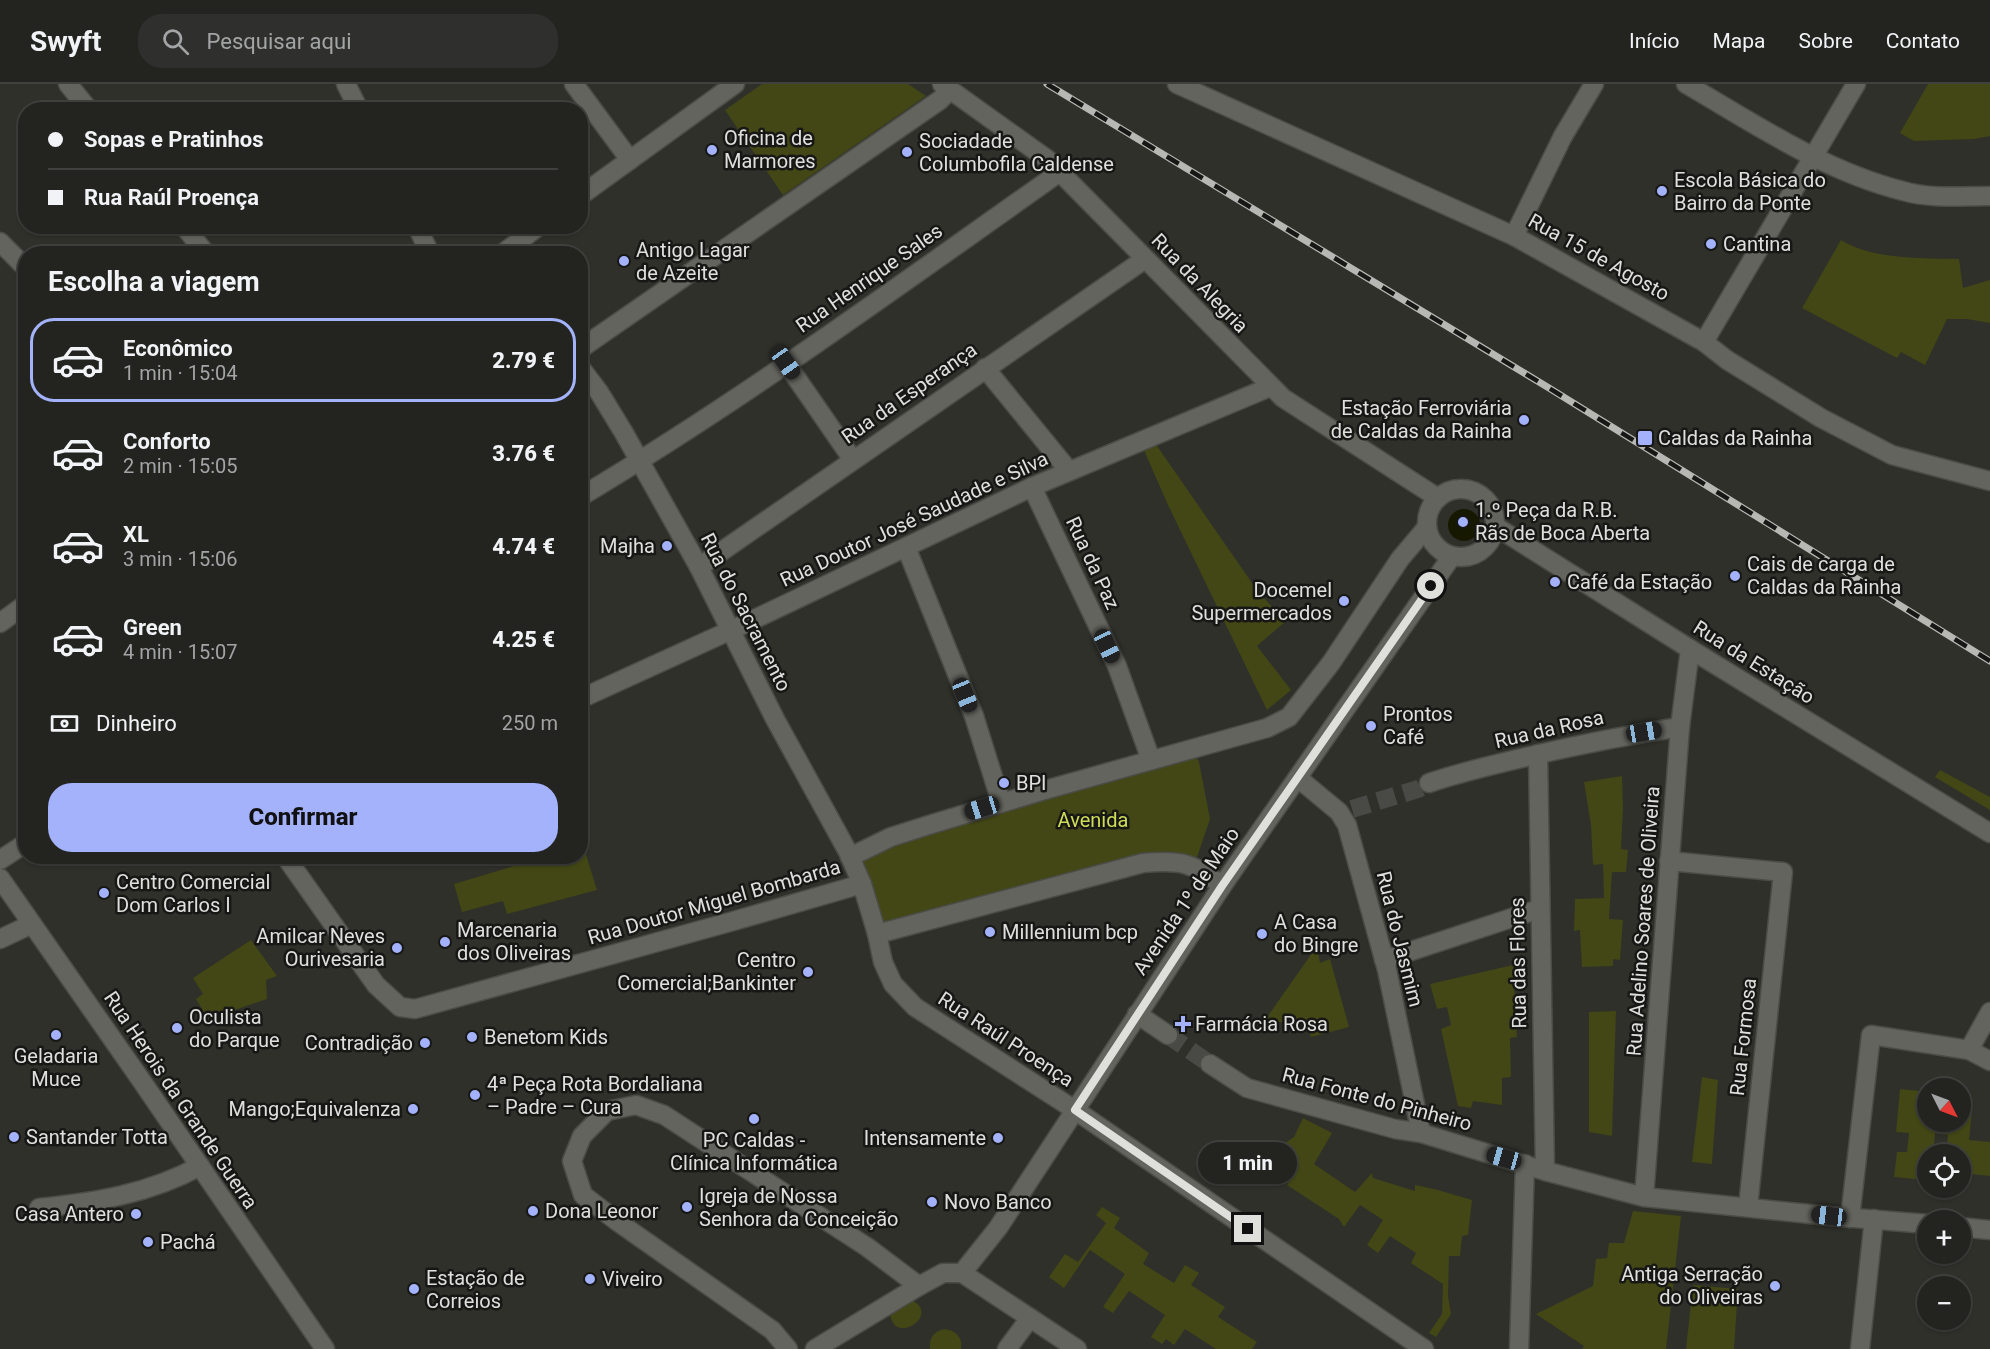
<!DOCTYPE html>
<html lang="pt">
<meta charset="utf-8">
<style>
:root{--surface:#232420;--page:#2f302d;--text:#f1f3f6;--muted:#a3a4a5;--line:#40413e;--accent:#a4b2fc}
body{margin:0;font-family:Roboto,sans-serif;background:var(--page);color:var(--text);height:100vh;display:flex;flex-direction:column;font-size:22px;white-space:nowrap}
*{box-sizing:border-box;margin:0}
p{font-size:20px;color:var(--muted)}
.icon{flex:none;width:33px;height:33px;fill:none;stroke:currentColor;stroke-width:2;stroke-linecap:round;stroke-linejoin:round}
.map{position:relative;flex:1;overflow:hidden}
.drawer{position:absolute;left:18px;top:162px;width:570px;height:618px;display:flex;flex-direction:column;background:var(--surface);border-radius:24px;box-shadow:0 2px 4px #0004,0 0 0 2px var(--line)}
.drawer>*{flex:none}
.guide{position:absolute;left:18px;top:18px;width:570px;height:132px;border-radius:24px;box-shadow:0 2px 4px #0004,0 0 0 2px var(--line);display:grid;align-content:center;height:132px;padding:0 30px;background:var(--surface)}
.needle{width:39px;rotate:132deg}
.controls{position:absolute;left:1917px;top:994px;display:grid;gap:12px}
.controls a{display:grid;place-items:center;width:54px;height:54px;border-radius:50%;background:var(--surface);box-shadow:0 2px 4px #0004,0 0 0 2px var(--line);font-size:30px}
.end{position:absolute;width:27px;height:27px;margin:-14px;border:8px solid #dfe0dc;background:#111;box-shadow:0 0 0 3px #111}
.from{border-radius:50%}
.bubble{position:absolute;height:42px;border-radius:21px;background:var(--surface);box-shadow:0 2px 4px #0004,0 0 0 2px var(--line);font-size:20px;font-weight:800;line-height:42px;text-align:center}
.car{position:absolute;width:18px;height:36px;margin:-18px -9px;border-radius:8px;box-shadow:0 0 4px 2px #0007;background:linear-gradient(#222 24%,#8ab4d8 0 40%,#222 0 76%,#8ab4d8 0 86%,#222 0)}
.guide b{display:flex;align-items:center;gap:21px;height:57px;font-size:22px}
.guide b+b{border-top:2px solid var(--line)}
.guide i{width:15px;height:15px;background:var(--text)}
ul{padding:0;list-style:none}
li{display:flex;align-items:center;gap:18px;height:84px;margin:0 12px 9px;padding:0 18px;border:3px solid transparent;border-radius:24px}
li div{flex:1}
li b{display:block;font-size:22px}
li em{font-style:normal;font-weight:800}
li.current{border-color:var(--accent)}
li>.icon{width:54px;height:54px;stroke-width:1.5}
h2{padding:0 30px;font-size:27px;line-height:72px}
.pay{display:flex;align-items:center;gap:15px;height:66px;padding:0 30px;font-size:22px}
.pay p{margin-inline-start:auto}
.action{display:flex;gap:12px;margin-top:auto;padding:12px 30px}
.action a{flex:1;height:69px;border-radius:24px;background:var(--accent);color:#111;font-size:24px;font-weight:800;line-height:69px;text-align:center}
header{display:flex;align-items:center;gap:36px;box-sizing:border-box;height:84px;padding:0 30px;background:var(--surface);border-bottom:2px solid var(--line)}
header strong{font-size:28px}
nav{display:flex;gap:33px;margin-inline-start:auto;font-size:21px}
.search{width:420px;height:54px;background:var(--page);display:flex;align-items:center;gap:15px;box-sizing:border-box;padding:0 21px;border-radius:24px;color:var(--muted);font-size:22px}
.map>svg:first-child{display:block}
.green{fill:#424715}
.water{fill:#161900}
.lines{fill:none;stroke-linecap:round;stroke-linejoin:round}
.minor-tunnel{stroke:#494a45;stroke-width:18;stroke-dasharray:18 9;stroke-linecap:butt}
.minor-casing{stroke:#4b4c47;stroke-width:21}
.minor{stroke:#63645d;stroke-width:18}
.rail-casing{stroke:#b7b8b3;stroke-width:7}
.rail{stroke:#171715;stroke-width:4.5;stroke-dasharray:14;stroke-linecap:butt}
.route{stroke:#dfe0dc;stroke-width:8}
.poi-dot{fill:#a4b2fc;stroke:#171715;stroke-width:2}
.labels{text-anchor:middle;stroke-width:5;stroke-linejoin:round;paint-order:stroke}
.poi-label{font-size:20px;fill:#dfe0dc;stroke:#171715;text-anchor:start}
.street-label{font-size:20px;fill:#dfe0dc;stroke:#171715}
.park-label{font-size:20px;fill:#cedd55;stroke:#171715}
</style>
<header>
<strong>Swyft</strong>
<div class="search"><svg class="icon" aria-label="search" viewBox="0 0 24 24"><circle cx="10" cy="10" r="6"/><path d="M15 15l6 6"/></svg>Pesquisar aqui</div>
<nav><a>Início</a><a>Mapa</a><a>Sobre</a><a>Contato</a></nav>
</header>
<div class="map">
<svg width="1990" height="1265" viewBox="0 0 1990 1265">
<rect width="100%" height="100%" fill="#2f302a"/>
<g class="green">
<path d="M762 0H908L926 12 783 111 725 26Z"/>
<path d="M1928 0H1990V52L1974 55 1914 57 1900 49Z"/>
<path d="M1841 156C1873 176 1922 174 1959 175L1963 204 1990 196V239L1967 235H1947L1925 281 1901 268 1897 274 1802 224Z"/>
<path d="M1155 359 1259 509 1286 537 1257 562 1291 606 1267 626 1168 421 1143 364Z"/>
<path d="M1192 665 1199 678 1210 735 1194 782 1171 777 877 850 850 773Z"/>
<path d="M1940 686 1990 713V726L1935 693Z"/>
<path d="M1622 692 1623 723 1621 765 1628 766 1626 788H1612L1609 835 1623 836 1620 876 1613 875V882L1582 883 1580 846 1574 847 1575 815 1604 814 1603 780 1593 781 1591 741 1584 698Z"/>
<path d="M581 761H583L597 806 507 830 503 817 462 828 454 800 544 773 580 772Z"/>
<path d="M251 856 277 892 266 896 267 915 208 935 196 915 203 910 193 894Z"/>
<path d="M1317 862 1320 879 1330 875 1349 943 1311 953 1306 937 1263 939Z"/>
<path d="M1513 881 1517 953 1510 954 1511 993 1502 994V1021L1473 1017 1471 1024 1458 1022 1441 945 1451 941 1447 923 1437 925 1430 900Z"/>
<path d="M1616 927 1612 1052 1589 1048V928Z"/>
<path d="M1702 993 1718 996 1712 1080 1692 1078Z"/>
<path d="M1900 1005 1919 1007 1918 1022 1927 1023 1928 1038H1960L1961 1026 1972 1027 1969 1056 1990 1058V1092L1961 1089 1960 1071H1946L1948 1051 1935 1049 1933 1071H1928L1927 1096 1894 1093 1897 1068H1907L1909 1049 1896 1048Z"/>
<path d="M1303 1034 1332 1049 1314 1080 1355 1108 1372 1089 1373 1094 1415 1107V1101L1438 1106 1472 1116 1468 1151 1462 1152 1460 1172H1449L1448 1212 1451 1230 1436 1253 1429 1249 1442 1230 1443 1200 1411 1179 1416 1169 1390 1152 1378 1169 1367 1161 1383 1136 1360 1121 1344 1143 1339 1135 1287 1101 1299 1082 1281 1070 1271 1085 1261 1079 1265 1073 1294 1053Z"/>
<path d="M1102 1123 1120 1134 1114 1144 1149 1169 1143 1180 1174 1199 1185 1181 1199 1189 1191 1201 1225 1223 1218 1233 1257 1258 1252 1265H1216L1185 1245 1174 1261 1166 1255 1162 1260 1151 1253 1165 1231 1129 1207 1113 1229 1103 1223 1125 1190 1090 1166 1064 1204 1049 1193 1065 1170 1078 1178 1106 1139 1096 1131Z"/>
<path d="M1633 1127 1681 1132 1666 1265H1582L1584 1262 1536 1230 1593 1202 1596 1175 1607 1174 1609 1159H1624Z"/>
<path d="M1693 1201 1738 1205 1734 1265H1686Z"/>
<path d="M909 1215C945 1229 892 1265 890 1228Z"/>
<path d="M944 1245C955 1246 963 1253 961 1265H930C929 1254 933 1248 944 1245Z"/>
</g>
<circle class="water" cx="1464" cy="441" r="16"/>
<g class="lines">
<g class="minor-tunnel">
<path d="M1352 725 1418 705 1429 699"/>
<path d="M1168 951 1210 980"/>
</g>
<defs>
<g id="minor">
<path d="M68 0 89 26"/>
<path d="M346 0 359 26"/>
<path d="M574 0 630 76"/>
<path d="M942 0 1047 75 1283 314 1438 414"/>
<path d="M1177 0 1514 152 1704 258 1727 276 1821 334 1892 371 1990 397"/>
<path d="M1686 0C1755 40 1824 87 1903 107 1930 115 1962 112 1990 112"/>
<path d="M580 112 735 0"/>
<path d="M184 142 206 170"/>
<path d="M417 142 430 170"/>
<path d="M1514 152 1563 52 1594 0"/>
<path d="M0 158 26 184"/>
<path d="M502 170 539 142"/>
<path d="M1704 258 1856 0"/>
<path d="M580 265 940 16 950 6"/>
<path d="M786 279 853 376"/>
<path d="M580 283 599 308 624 349 699 483 775 635 848 768 862 800 877 850 883 878 893 900 915 923 1075 1026 1424 1265"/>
<path d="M985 284 1069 387"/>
<path d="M1032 403 1117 582 1151 676"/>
<circle cx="1461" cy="439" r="34"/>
<path d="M580 413C746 314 902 199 1060 88"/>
<path d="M1495 442 1690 565 1990 749"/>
<path d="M906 463 974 632 1001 718"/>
<path d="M699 483 1145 175"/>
<path d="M0 539 26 520"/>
<path d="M580 615 740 542 1032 403 1270 303"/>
<path d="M1538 670 1545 1087"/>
<path d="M1298 694 1339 728 1347 741 1387 886 1421 1049"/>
<path d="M1429 699C1461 688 1493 681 1526 673 1577 661 1628 651 1680 643"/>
<path d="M285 772 376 901 400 923 415 925 730 838 862 800"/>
<path d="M850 773 891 753 932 740 1045 706 1267 644 1289 633 1331 579 1400 475 1427 443"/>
<path d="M0 776 26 759"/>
<path d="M1669 777 1783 788 1748 1123"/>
<path d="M0 794 141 996 325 1265"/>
<path d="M877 850 1143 779C1180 776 1193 778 1222 802"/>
<path d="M0 855 32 840"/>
<path d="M1384 876 1539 825"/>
<path d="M1137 930 1168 951"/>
<path d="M1969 966 1990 928"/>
<path d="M1210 980 1247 1004 1395 1045 1421 1049 1545 1087 1644 1113 1829 1132 1928 1140"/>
<path d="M1644 1113 1680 643 1690 565"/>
<path d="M39 1124C96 1118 149 1110 200 1082"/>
<path d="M1850 1134 1871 951 1969 966 1990 977"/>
<path d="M1960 1143 1990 1146"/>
<path d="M962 1189 998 1144 1222 802 1452 472"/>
<path d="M788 1265 772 1246 618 1138 583 1111 572 1077 582 1052 607 1027 636 1021 664 1031 867 1163 919 1202"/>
<path d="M815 1265 919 1202 943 1189H962L1077 1265"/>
<path d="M1007 1265 1030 1234"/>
<path d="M1519 1265 1525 1080"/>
<path d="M1860 1265 1874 1135"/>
</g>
</defs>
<use href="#minor" class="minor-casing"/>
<use href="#minor" class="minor"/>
<defs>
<path id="rail" d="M1047 0 1549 304 1990 577"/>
</defs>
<use href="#rail" class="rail-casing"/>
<use href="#rail" class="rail"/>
</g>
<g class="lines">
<path class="route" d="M1248 1145 1075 1026 1222 802 1431 502"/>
</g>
<g class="poi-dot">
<circle cx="712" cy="66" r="6"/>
<circle cx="907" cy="68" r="6"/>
<circle cx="1662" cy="107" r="6"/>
<circle cx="1711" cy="160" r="6"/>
<circle cx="624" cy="177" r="6"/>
<circle cx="1524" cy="336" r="6"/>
<rect x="1637" y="346" width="16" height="16" rx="3"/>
<circle cx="1463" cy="438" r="6"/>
<circle cx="667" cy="462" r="6"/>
<circle cx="1735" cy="492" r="6"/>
<circle cx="1555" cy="498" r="6"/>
<circle cx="1344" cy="517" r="6"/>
<circle cx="1371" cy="642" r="6"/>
<circle cx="1004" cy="699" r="6"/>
<circle cx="104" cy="809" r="6"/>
<circle cx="990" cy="848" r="6"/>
<circle cx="1262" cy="850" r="6"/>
<circle cx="445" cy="858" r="6"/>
<circle cx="397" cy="864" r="6"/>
<circle cx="808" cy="888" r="6"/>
<path d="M1180 931h6v6h6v6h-6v6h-6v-6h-6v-6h6z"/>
<circle cx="177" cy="944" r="6"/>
<circle cx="56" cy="951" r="6"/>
<circle cx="472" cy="953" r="6"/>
<circle cx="425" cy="959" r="6"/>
<circle cx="475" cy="1011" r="6"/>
<circle cx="413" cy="1025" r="6"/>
<circle cx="754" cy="1035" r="6"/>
<circle cx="14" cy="1053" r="6"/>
<circle cx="998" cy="1054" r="6"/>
<circle cx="932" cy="1118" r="6"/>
<circle cx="687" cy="1123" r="6"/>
<circle cx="533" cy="1127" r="6"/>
<circle cx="136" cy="1130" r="6"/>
<circle cx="148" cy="1158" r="6"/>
<circle cx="590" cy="1195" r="6"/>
<circle cx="1775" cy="1202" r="6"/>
<circle cx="414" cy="1205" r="6"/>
</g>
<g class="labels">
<g class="poi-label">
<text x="724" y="61">Oficina de<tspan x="724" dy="23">Marmores</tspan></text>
<text x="919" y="64">Sociadade<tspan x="919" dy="23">Columbofila Caldense</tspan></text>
<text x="1674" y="103">Escola Básica do<tspan x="1674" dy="23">Bairro da Ponte</tspan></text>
<text x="1723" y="167">Cantina</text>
<text x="636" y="173">Antigo Lagar<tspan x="636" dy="23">de Azeite</tspan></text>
<text x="1512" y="331" text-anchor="end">Estação Ferroviária<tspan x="1512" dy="23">de Caldas da Rainha</tspan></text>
<text x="1658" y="361">Caldas da Rainha</text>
<text x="1475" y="433">1.º Peça da R.B.<tspan x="1475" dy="23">Rãs de Boca Aberta</tspan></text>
<text x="655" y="469" text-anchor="end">Majha</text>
<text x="1747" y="487">Cais de carga de<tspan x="1747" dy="23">Caldas da Rainha</tspan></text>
<text x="1567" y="505">Café da Estação</text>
<text x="1332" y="513" text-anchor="end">Docemel<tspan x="1332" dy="23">Supermercados</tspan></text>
<text x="1383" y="637">Prontos<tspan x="1383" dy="23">Café</tspan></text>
<text x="1016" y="706">BPI</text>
<text x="116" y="805">Centro Comercial<tspan x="116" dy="23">Dom Carlos I</tspan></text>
<text x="1274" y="845">A Casa<tspan x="1274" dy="23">do Bingre</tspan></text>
<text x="457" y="853">Marcenaria<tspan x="457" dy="23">dos Oliveiras</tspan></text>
<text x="1002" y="855">Millennium bcp</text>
<text x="385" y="859" text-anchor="end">Amilcar Neves<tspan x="385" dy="23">Ourivesaria</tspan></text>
<text x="796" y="883" text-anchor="end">Centro<tspan x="796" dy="23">Comercial;Bankinter</tspan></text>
<text x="189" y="940">Oculista<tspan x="189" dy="23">do Parque</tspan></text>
<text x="1195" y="947">Farmácia Rosa</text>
<text x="484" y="960">Benetom Kids</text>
<text x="413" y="966" text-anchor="end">Contradição</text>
<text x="56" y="979" text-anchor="middle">Geladaria<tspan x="56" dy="23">Muce</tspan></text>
<text x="487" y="1007">4ª Peça Rota Bordaliana<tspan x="487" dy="23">– Padre – Cura</tspan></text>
<text x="401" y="1032" text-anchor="end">Mango;Equivalenza</text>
<text x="26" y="1060">Santander Totta</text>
<text x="986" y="1061" text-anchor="end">Intensamente</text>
<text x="754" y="1063" text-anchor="middle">PC Caldas -<tspan x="754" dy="23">Clínica Informática</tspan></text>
<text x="699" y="1119">Igreja de Nossa<tspan x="699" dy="23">Senhora da Conceição</tspan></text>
<text x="944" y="1125">Novo Banco</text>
<text x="545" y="1134">Dona Leonor</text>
<text x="124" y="1137" text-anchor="end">Casa Antero</text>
<text x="160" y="1165">Pachá</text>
<text x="1763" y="1197" text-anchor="end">Antiga Serração<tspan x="1763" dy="23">do Oliveiras</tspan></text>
<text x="426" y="1201">Estação de<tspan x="426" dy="23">Correios</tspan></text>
<text x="602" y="1202">Viveiro</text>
</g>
<g class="street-label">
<text transform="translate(1599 173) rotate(29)" y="7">Rua 15 de Agosto</text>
<text transform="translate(869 194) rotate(-35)" y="7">Rua Henrique Sales</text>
<text transform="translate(1200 199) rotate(46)" y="7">Rua da Alegria</text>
<text transform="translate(909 309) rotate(-35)" y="7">Rua da Esperança</text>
<text transform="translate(914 435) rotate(-25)" y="7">Rua Doutor José Saudade e Silva</text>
<text transform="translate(1093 479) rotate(65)" y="7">Rua da Paz</text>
<text transform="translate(746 528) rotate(63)" y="7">Rua do Sacramento</text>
<text transform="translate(1754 578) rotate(32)" y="7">Rua da Estação</text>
<text transform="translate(1549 645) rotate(-13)" y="7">Rua da Rosa</text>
<text transform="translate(1186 817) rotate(-56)" y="7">Avenida 1º de Maio</text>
<text transform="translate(714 818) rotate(-16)" y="7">Rua Doutor Miguel Bombarda</text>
<text transform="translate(1643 837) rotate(-86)" y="7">Rua Adelino Soares de Oliveira</text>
<text transform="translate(1400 855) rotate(76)" y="7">Rua do Jasmim</text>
<text transform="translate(1518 879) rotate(-91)" y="7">Rua das Flores</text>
<text transform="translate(1743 953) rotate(-84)" y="7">Rua Formosa</text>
<text transform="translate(1006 955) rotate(33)" y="7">Rua Raúl Proença</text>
<text transform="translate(1377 1015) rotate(15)" y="7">Rua Fonte do Pinheiro</text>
<text transform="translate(181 1016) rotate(56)" y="7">Rua Herois da Grande Guerra</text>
</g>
<g class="park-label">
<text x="1093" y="743">Avenida</text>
</g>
</g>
</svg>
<div class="controls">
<a><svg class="needle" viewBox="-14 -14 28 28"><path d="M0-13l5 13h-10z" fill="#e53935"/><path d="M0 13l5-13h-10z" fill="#a3a4a5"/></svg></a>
<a><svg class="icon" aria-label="locate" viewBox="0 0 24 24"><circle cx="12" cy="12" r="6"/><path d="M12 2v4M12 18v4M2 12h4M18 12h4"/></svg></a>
<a>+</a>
<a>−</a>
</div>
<i class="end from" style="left:1431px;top:502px"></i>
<i class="end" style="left:1248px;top:1145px"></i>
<div class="bubble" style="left:1198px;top:1058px;width:99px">1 min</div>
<i class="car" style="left:786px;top:279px;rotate:145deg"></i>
<i class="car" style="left:1107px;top:562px;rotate:155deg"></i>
<i class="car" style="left:965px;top:611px;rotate:158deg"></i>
<i class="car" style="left:1644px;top:648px;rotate:81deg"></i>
<i class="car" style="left:982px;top:724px;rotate:253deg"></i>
<i class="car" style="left:1504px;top:1074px;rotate:286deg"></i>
<i class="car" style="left:1829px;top:1132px;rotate:277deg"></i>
<div class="guide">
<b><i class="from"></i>Sopas e Pratinhos</b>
<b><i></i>Rua Raúl Proença</b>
</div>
<section class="drawer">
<h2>Escolha a viagem</h2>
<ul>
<li class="current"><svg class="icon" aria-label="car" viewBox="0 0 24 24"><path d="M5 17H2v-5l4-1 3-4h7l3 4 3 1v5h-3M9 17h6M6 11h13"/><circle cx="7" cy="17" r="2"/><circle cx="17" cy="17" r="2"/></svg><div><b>Econômico</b><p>1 min · 15:04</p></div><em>2.79 €</em></li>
<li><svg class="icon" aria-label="car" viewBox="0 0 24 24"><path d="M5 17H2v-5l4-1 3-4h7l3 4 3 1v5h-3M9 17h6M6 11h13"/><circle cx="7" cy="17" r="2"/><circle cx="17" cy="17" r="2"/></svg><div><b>Conforto</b><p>2 min · 15:05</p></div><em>3.76 €</em></li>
<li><svg class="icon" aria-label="car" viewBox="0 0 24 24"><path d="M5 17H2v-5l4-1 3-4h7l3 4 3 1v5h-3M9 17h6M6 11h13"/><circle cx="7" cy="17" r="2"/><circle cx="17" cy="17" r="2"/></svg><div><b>XL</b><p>3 min · 15:06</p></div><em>4.74 €</em></li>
<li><svg class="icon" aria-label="car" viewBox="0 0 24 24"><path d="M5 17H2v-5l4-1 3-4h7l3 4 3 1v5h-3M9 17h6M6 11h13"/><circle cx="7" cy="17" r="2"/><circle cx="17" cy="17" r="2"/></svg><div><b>Green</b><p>4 min · 15:07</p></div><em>4.25 €</em></li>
</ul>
<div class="pay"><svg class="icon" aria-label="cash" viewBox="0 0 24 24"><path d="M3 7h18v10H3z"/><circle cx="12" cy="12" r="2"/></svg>Dinheiro<p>250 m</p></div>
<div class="action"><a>Confirmar</a></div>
</section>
</div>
